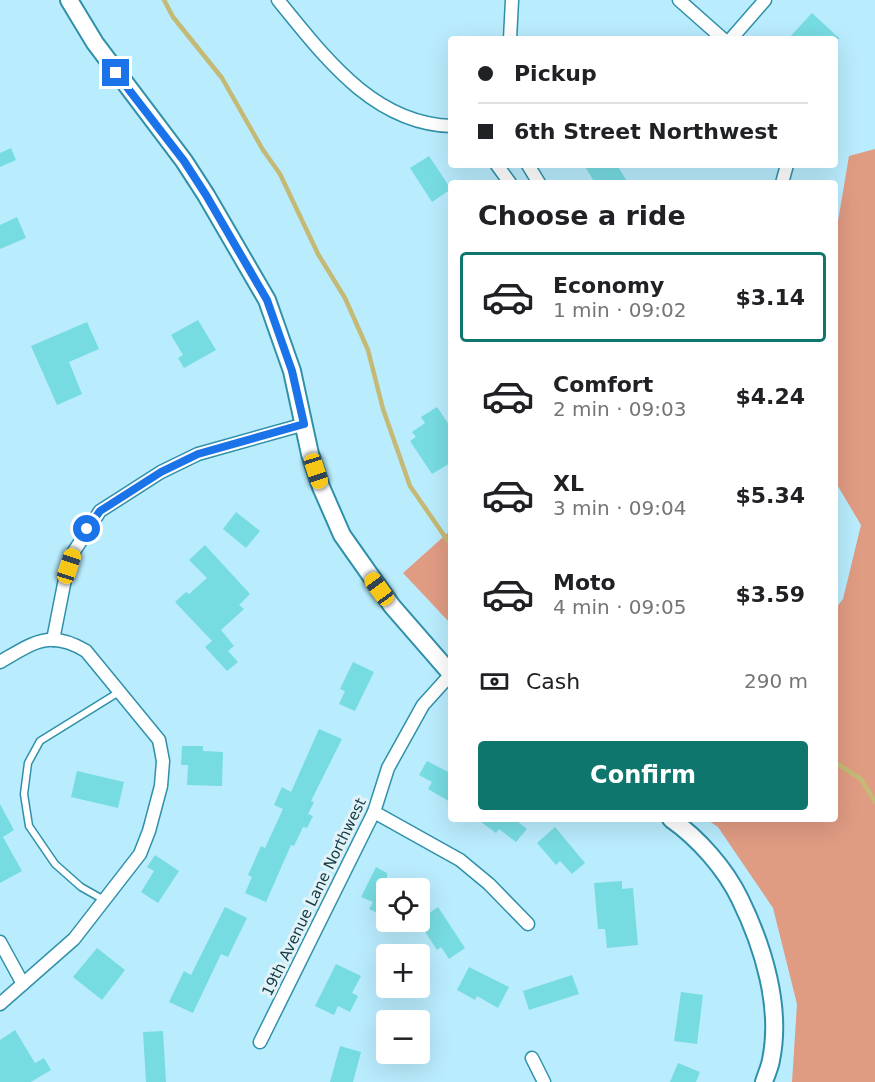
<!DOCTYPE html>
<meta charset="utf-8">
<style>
:root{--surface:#fff;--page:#f2f2f2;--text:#202124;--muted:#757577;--line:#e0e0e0;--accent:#0f766e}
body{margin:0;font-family:"DejaVu Sans",sans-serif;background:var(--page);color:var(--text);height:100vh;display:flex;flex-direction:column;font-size:22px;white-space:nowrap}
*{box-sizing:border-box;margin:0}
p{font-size:20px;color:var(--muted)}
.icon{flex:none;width:33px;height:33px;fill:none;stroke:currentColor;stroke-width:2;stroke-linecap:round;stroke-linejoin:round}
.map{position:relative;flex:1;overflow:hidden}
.sheet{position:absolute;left:448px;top:180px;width:390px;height:642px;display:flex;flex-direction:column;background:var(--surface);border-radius:6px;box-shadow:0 6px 24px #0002}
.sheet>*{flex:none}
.banner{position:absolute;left:448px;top:36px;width:390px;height:132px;border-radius:6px;box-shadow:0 6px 24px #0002;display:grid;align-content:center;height:132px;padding:0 30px;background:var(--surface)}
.tools{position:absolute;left:376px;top:878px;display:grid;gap:12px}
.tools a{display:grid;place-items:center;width:54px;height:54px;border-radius:6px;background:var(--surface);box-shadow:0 6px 24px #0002;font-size:30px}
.end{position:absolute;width:27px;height:27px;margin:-14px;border:8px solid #1a73e8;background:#fff;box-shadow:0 0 0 3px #fff}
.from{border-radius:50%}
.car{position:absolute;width:18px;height:36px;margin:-18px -9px;border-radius:8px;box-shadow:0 0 4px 2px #0007;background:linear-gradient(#f5c518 24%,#345 0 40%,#f5c518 0 76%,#345 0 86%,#f5c518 0)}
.banner b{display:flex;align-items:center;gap:21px;height:57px;font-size:22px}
.banner b+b{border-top:2px solid var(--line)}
.banner i{width:15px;height:15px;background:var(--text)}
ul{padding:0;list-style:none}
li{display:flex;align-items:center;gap:18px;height:90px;margin:0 12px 9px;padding:0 18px;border:3px solid transparent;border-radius:6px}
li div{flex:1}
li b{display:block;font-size:22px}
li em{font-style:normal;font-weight:700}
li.selected{border-color:var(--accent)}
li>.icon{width:54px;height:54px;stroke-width:1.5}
h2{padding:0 30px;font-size:27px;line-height:72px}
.pay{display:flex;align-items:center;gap:15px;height:66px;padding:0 30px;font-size:22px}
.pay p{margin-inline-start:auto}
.button{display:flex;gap:12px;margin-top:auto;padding:12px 30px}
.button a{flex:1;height:69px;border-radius:6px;background:var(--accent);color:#fff;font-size:24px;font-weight:700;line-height:69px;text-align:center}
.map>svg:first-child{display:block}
.forest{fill:#e09b83}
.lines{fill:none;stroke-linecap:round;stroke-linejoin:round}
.stream{stroke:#c4ba75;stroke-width:4.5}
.building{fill:#77dce2}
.service-casing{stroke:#3090aa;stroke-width:9}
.minor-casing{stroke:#3090aa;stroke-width:15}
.tertiary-casing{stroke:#3090aa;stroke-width:20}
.service{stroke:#fff;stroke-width:6}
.minor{stroke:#fff;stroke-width:12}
.tertiary{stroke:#fff;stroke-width:16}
.route{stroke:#1a73e8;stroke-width:8}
.labels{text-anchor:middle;stroke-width:6;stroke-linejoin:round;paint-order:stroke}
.street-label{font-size:15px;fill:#133a45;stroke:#e2f3f8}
</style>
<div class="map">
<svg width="875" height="1082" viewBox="0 0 875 1082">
<rect width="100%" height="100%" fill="#b9ecfd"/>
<g class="forest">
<path d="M875 149V1082H792L797 1004 773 908 718 827 706 819H836V608L843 599 861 525 836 483V233L849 156Z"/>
<path d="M451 530V624L403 573Z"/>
</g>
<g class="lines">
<g class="stream">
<path d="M164 0 173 17 222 78 263 150 280 174 318 254 345 298 368 350 383 409 410 486 452 547"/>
<path d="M836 763 861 779 875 802"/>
</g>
</g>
<g class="building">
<path d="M812 13 840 39H788Z"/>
<path d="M11 148 16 160 0 167V153Z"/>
<path d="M429 156 451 189 432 202 410 168Z"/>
<path d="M584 165H617L628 183H595Z"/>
<path d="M17 217 26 238 0 249V225Z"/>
<path d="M198 320 216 350 184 368 178 358 183 355 171 335Z"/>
<path d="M87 322 99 349 69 362 82 394 57 405 31 346Z"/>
<path d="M437 407 452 429V462L432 474 410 441 416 437 412 432 425 423 421 417Z"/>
<path d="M236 512 260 531 246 548 223 529Z"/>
<path d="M205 545 250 594 239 605 244 609 221 630 234 646 228 651 238 662 227 671 205 647 212 641 175 602 186 592 189 594 207 578 189 560Z"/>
<path d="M353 662 374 672 355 711 339 704 345 691 340 689Z"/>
<path d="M319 729 342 739 311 801 314 802 308 814 313 816 307 828 303 827 294 846 291 845 266 902 245 893 252 877 248 875 261 846 265 848 283 809 274 805 282 787 291 792Z"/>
<path d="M182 746H203V751L223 752 222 786 187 785 188 765H181Z"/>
<path d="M427 761 452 774V803L428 789 432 782 419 775Z"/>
<path d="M77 771 124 782 118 808 71 797Z"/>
<path d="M0 804 14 830 3 837 22 871 0 883Z"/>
<path d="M477 819H514L527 829 516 842 499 829 496 833Z"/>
<path d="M555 827 585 863 572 874 560 861 556 865 537 843Z"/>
<path d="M155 855 179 871 158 903 141 892 154 871 147 867Z"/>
<path d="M376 867 387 873V906L382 915 369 909 373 902 361 897Z"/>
<path d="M622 881V889L633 888 638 945 607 948 605 929H598L594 883Z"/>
<path d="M225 907 247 918 228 957 221 954 193 1013 169 1002 184 971 191 975Z"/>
<path d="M438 907 465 948 449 959 441 947 437 950 418 921Z"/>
<path d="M97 948 125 970 102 1000 73 977Z"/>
<path d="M336 964 361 976 352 993 358 996 350 1012 338 1006 334 1015 315 1006Z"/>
<path d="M469 967 509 987 498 1008 477 996 475 1000 457 990Z"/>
<path d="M572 975 579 994 529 1010 523 991Z"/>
<path d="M681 992 703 995 697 1044 674 1041Z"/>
<path d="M15 1030 35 1063 44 1058 51 1070 31 1082H0V1040Z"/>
<path d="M163 1031 166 1082H146L143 1032Z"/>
<path d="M340 1046 361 1052 353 1082H330Z"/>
<path d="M678 1063 700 1072 696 1082H670Z"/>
</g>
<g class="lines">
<defs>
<path id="service" d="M104 900 81 887 55 864 29 826 24 794 28 763 40 741 119 692"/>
<g id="minor">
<path d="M278 0C324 56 373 124 452 126"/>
<path d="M679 0 723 39"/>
<path d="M510 39 512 0"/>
<path d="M731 39 765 0"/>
<path d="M497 165 510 183"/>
<path d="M528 165 539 183"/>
<path d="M782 183 787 165"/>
<path d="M53 640 65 579 73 553 100 511 161 472 198 454 305 424"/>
<path d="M0 662C33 643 49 629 86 651L159 740 163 761 161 786 149 831 140 854 74 939 0 1004"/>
<path d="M374 812 460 860 489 884 528 924"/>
<path d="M0 942 23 984"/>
<path d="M260 1042 374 812 388 768 423 705 451 674"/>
<path d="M532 1058 544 1082"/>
</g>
<g id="tertiary">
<path d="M69 0 95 43 184 161 206 195 267 300 292 371 310 454 321 487 342 535 392 606 452 675"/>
<path d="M671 819C698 838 725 868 740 899 763 946 782 1007 771 1060 770 1067 766 1075 764 1082"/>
</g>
</defs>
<use href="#service" class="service-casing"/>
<use href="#minor" class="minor-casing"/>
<use href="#tertiary" class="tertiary-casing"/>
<use href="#service" class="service"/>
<use href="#minor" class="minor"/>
<use href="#tertiary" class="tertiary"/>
</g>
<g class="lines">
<path class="route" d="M87 529 100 511 161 472 198 454 304 424 292 371 267 300 206 195 184 161 116 73"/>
</g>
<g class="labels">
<g class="street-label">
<text transform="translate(314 897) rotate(-64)" y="5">19th Avenue Lane Northwest</text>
</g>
</g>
</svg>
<div class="tools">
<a><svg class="icon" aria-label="locate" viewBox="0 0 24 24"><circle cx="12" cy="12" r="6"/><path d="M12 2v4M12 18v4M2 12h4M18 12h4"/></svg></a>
<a>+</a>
<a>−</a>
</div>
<i class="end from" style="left:87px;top:529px"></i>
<i class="end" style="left:116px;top:73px"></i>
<i class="car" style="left:316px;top:471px;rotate:162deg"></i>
<i class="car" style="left:69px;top:566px;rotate:18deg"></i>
<i class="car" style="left:379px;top:589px;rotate:324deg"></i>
<div class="banner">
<b><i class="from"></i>Pickup</b>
<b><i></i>6th Street Northwest</b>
</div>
<section class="sheet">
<h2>Choose a ride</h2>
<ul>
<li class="selected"><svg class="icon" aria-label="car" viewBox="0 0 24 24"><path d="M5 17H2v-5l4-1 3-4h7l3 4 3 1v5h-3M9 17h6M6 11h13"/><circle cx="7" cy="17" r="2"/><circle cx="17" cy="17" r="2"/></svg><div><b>Economy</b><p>1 min · 09:02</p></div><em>$3.14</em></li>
<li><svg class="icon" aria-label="car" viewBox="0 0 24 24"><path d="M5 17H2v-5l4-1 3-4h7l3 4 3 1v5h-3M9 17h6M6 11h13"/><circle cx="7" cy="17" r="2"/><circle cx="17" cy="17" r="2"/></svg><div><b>Comfort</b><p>2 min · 09:03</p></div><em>$4.24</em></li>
<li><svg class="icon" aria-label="car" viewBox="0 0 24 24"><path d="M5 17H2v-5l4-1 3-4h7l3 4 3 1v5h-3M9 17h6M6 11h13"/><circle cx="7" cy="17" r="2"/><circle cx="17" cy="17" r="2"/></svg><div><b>XL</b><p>3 min · 09:04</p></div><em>$5.34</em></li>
<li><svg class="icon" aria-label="car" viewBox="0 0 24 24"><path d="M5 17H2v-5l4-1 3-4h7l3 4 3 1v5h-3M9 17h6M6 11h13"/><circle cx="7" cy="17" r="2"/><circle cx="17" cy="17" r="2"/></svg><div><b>Moto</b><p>4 min · 09:05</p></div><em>$3.59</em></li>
</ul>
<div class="pay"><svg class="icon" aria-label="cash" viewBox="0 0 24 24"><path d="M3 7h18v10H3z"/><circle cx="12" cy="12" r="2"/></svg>Cash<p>290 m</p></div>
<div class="button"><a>Confirm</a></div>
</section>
</div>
